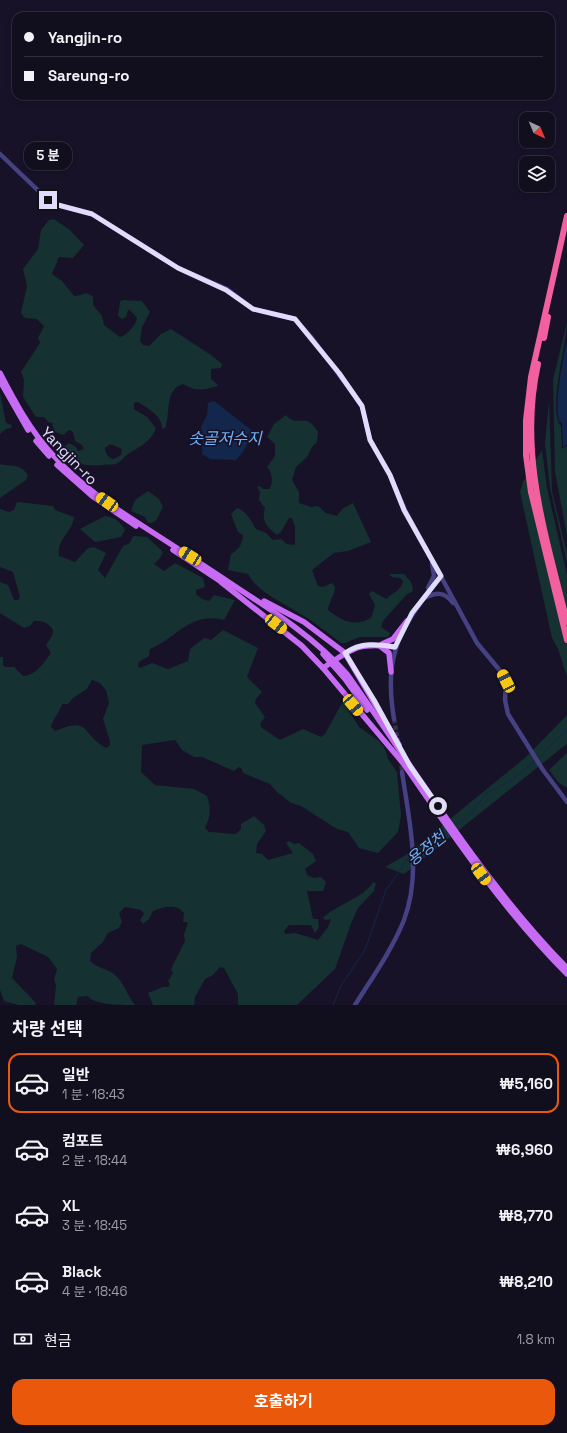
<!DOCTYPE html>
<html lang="ko">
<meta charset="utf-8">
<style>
:root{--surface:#110e1e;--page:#1a1727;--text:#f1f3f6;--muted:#9c9ca4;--line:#302e3c;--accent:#ea580c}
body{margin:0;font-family:"Space Grotesk","Noto Sans KR",sans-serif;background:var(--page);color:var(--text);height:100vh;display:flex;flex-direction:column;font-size:15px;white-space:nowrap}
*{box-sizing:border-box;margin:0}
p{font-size:13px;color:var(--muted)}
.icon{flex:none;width:22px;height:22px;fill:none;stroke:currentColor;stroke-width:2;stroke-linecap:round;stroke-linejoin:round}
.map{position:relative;height:1005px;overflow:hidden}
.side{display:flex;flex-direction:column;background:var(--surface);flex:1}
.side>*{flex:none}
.banner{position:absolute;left:12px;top:12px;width:543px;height:88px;border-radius:12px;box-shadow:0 2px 6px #0003,0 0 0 1px var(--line);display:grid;align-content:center;height:88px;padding:0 12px;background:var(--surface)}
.needle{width:26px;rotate:136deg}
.fabs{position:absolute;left:519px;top:112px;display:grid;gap:8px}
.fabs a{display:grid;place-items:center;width:36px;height:36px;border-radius:8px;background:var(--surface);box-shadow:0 2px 6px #0003,0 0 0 1px var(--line);font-size:20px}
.end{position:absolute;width:18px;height:18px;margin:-9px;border:5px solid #e1dbfc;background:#111;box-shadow:0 0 0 2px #111}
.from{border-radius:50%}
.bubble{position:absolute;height:28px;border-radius:12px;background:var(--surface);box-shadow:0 2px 6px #0003,0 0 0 1px var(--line);font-size:13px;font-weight:700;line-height:28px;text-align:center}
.car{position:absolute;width:12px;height:24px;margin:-12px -6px;border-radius:5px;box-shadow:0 0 3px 1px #0007;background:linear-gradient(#f5c518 24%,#345 0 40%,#f5c518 0 76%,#345 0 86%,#f5c518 0)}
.banner b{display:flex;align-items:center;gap:14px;height:38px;font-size:15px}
.banner b+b{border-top:1px solid var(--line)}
.banner i{width:10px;height:10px;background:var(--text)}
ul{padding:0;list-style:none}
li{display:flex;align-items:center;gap:12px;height:60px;margin:0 8px 6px;padding:0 4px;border:2px solid transparent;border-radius:12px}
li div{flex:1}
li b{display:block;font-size:15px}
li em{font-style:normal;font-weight:700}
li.on{border-color:var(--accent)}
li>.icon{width:36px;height:36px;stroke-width:1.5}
h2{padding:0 12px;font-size:18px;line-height:48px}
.pay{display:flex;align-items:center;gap:10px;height:44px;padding:0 12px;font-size:15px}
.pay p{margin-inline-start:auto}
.action{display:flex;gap:8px;margin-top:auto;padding:8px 12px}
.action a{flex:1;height:46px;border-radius:12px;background:var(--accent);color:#fff;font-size:16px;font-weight:700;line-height:46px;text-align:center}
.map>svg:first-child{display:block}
.green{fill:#153131;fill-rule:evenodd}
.water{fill:#13264b}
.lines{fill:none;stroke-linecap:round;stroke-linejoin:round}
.stream{stroke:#13264b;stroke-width:1}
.minor-tunnel{stroke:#353048;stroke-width:4.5;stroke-dasharray:4.5 2;stroke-linecap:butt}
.minor{stroke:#464183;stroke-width:4.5}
.major{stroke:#c76bf4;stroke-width:5.5}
.highway{stroke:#f3609f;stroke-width:6}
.route{stroke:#e1dbfc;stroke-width:5}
.labels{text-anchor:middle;stroke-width:3.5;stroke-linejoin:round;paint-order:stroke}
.street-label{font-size:15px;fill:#e1dbfc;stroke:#171228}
.water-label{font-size:16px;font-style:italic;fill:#71b1f5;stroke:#171228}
</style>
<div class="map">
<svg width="567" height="1005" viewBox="0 0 567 1005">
<rect width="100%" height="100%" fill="#171228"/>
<g class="green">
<path d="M54 219 70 230 84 245 73 258 59 257 52 274 62 281 74 296C83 296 85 290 93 297V305L102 316 104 325 120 337C127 335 136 325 137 318L130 310H128L126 317 122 319 118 316 120 302 122 300 142 301 150 312 142 327 140 341 143 345 149 346 161 334 171 329 211 355 222 364 221 368 211 369V379L218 385 217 386C203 391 195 391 183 384 164 389 171 415 165 428L162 429C163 416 147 408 138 402L134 403V409L147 417 156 428C152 441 139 447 128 454 124 457 120 462 116 464 112 465 107 464 103 465 85 467 74 464 63 449L64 447 69 443 76 447 78 451 84 449 82 445 75 441 73 432 69 430 63 435 55 432 52 423 48 422 44 417H36L23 397 24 380 21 372 40 343 38 338 44 326 37 319 25 318 21 313 27 286 23 269 38 249 41 230 49 220ZM110 444 122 449 121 455 114 459C109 459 105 453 105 448Z"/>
<path d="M567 322C567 344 547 412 561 426L562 449 567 446V536L555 472 553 380Z"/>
<path d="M0 393 6 423 12 425 11 428 6 429 0 434Z"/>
<path d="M549 400 552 491 567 554V563L550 488 545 444Z"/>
<path d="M286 415C298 429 305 410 318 432L317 442 312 447 307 457 296 467 292 480 299 492V503L311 507 318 506 326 513 337 516 342 509 353 503 371 542 348 551 334 553 312 570 318 586 323 587 332 583 335 587C335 595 329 601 328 610 341 620 354 628 371 618L375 605 369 594 372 591 386 599C393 592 401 591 403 581L400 578 392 577 389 574H404L411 582 413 589 412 592 407 594 383 621 381 627 390 633 388 637H360L345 643H341C329 634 317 624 304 616 285 603 259 594 248 574L228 570 231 554C239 549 242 545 243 535L238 532 231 514 237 508C246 510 252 522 256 529L266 533 273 540 281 539 287 544 295 545V527L292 518H289L281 532 277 535C267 527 261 521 265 508L259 500 260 492 257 487 260 486 263 489H269C274 483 272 472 267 467L275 456V444L267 437 274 424Z"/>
<path d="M542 450 547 488 567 575V677L558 649 552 638 520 492 523 482Z"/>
<path d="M0 464C11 467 20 463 28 475L26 480 0 498Z"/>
<path d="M148 491 159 499 163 507C158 515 158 524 148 523L145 517 131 511 135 500Z"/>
<path d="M17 502 53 506 55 510 74 517C72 534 57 537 59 556L75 562 88 548 94 547 106 553 98 570 105 578 123 546 130 543 133 536 147 537 163 552 160 558 154 564 164 571 175 563 203 578 205 587 196 590V594L202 599 209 601 214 595 235 600 224 620C190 611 177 638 150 649L149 656 139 662 138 666 140 668 152 663 168 669 188 661 190 649 204 638 211 640 223 630 258 648 247 677 262 692 256 699 255 703 265 717 260 724 262 728 280 740 303 729 321 737 325 734 343 701 359 727 379 741 384 747 388 759 397 772 401 816 398 832 378 853 359 848 348 832 337 829 301 806 291 803 277 792 270 784 243 773 242 769 239 767 234 771 202 757H194L182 750 175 740 142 745 141 772 155 785 194 789 207 796C211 808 211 816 205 828L209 832C219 832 227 834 236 834L241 829V824L254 816 264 825 266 831 257 844 256 853 262 854 268 860 293 853 286 843 289 841 294 844 299 843 313 854 316 861 305 869 307 875 314 878 321 877 326 882 323 891H307L313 919H318L319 927 315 933 311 925H289L284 931 285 934 295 933 318 940 328 927 331 919 325 920 323 918C337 904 364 898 373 882L376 883 374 891 358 908 352 921 335 969 297 1005H238V994L224 968 220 967 213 975 205 979 195 997 194 1005H153L148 993 163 987H168L170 984 168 981 173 973 171 969 185 941 184 935 188 922H183L184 913C176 903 163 907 153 911L149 919 143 924 140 920 144 914 141 910 125 907 119 913 122 922 119 928 108 933 103 942 91 953 90 961C97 968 106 968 114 974 124 982 127 995 135 1005 119 1005 96 1005 87 996L78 997 76 1005H54L56 985 54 979 57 969 48 957 21 944 16 946 17 957 12 978 36 1003 35 1005H19L4 1001 0 990V657H3V665L5 667H14L23 676C35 676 44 663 51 653L46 645 52 636 53 630C48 622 44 621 34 621L30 626 24 628 0 613V582L8 585 14 600H18L20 597 13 572 0 567V509L9 512 14 510ZM92 680 100 683 106 690 109 703 103 719 110 741V745L106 748C80 733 91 716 55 731L51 727C52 720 59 714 62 704H68L73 698 87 689Z"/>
<path d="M105 516C115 517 120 522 125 530L121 537 95 542 80 529Z"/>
<path d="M567 715V744L563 747 404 874 385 867 406 855 526 757Z"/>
<path d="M567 753V788L559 783 549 770Z"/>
</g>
<g class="water">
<path d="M567 340V444L563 448 562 423 559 421C554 401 563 361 567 340Z"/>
<path d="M214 401 254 432 243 452 236 460 210 459 202 454 203 437 201 427 207 415 208 403Z"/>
</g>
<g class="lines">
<g class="stream">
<path d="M537 759 567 730"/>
<path d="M455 826 469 816 486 793 509 782 535 761"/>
<path d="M414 855 447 831"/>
<path d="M333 1005 342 984 365 950 386 890 406 861 411 857"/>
</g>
<g class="minor-tunnel">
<path d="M394 719 398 742"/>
<path d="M401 759 402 772"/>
</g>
<g class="minor">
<path d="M0 154 48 200 58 205 92 214 178 268 227 289 253 309 295 319 312 338 362 406 370 440 390 475 405 510 477 643 502 673 506 681 505 700 508 714 543 770 567 802"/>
<path d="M428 588 434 576 432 563"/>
<path d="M423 599C436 592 444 591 453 603"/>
<path d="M394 719C383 652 401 627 441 576"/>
<path d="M355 1005C372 978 392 950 404 920 422 873 409 820 402 772"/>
</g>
<g class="major">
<path d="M0 373C15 402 30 430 52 454 80 486 116 509 152 532 180 550 208 568 236 587 276 613 315 638 347 674 418 774 481 880 567 968"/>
<path d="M0 381 28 430"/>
<path d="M36 441 49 456"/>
<path d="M57 465 92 496 136 526"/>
<path d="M173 550 223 583"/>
<path d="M221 582 302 646 323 668 403 763"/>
<path d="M264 601 304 622 345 653 399 745"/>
<path d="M382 644 393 639 407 621"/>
<path d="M380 646 389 653 391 672"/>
<path d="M323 654 345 679 367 710"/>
<path d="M323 668C353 648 358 642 395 647"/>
<path d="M401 760C452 834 503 910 567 974"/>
</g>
<g class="highway">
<path d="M567 216 531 377 526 420V455L531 492 567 640"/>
<path d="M544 338 548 317"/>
<path d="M538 364C518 453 546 536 567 622"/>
</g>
</g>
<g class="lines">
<path class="route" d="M48 200 58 205 92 214 178 268 226 290 253 309 295 319 339 373 362 406 370 440 390 475 404 510 441 576 412 613 395 647C377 644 361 642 345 653L374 700 410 766 438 806"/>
</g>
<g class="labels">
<g class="street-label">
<text transform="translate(69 456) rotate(46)" y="5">Yangjin-ro</text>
</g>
<g class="water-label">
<text x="225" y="444">솟골저수지</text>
<text transform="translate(426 848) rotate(-38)" y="6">용정천</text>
</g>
</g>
</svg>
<div class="fabs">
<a><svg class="needle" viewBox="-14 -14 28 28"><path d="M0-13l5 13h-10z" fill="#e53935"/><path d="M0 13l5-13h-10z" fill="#9c9ca4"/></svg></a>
<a><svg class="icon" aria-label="layers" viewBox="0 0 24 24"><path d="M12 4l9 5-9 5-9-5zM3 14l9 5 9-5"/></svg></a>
</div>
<i class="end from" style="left:438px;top:806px"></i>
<i class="end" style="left:48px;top:200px"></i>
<div class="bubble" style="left:24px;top:142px;width:48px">5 분</div>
<i class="car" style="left:107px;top:502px;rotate:305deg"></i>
<i class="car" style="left:190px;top:556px;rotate:302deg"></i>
<i class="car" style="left:276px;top:624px;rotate:128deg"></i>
<i class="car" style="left:506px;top:681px;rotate:333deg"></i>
<i class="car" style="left:353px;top:705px;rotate:140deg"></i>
<i class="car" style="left:481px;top:874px;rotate:143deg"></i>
<div class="banner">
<b><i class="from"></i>Yangjin-ro</b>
<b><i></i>Sareung-ro</b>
</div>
</div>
<section class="side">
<h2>차량 선택</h2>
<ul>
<li class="on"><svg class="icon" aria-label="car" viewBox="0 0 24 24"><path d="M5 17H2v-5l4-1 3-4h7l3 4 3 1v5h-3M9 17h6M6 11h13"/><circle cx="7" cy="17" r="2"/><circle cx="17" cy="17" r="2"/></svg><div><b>일반</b><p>1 분 · 18:43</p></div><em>₩5,160</em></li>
<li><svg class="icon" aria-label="car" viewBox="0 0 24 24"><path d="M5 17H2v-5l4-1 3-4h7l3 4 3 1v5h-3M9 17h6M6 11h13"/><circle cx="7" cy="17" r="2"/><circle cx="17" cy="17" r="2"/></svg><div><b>컴포트</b><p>2 분 · 18:44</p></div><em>₩6,960</em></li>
<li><svg class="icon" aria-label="car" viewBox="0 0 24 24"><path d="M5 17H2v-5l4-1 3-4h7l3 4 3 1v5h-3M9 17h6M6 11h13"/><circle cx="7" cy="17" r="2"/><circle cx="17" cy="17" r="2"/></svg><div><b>XL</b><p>3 분 · 18:45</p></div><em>₩8,770</em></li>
<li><svg class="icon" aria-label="car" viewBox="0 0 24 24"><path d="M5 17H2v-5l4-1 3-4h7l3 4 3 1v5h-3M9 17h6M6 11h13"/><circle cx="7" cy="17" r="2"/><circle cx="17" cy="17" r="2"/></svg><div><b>Black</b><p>4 분 · 18:46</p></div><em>₩8,210</em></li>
</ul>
<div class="pay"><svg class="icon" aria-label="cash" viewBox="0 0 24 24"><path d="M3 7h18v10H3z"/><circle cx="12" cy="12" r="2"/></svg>현금<p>1.8 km</p></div>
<div class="action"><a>호출하기</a></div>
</section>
